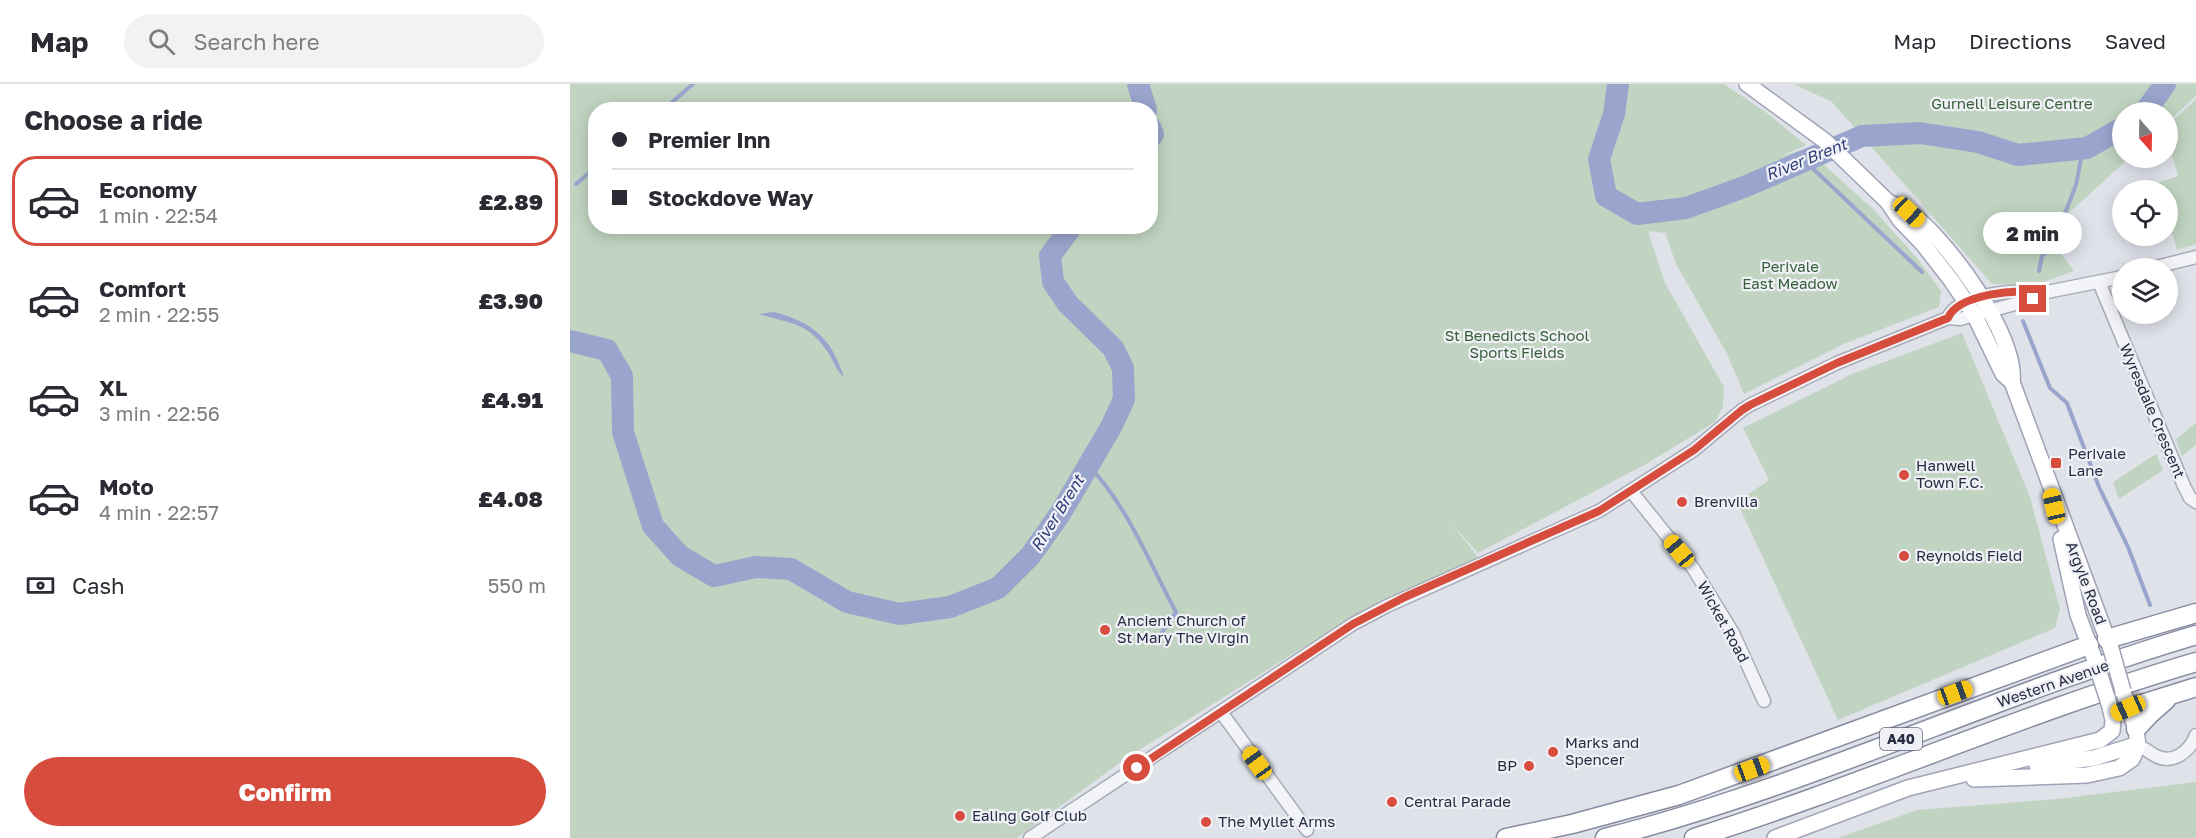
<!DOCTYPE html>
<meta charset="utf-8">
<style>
:root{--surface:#fff;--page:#f2f2f3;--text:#2b2b33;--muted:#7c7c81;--line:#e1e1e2;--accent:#d64d3e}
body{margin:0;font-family:"Golos Text",sans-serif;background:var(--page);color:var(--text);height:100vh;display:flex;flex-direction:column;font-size:22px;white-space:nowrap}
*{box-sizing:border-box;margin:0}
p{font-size:20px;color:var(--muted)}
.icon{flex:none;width:33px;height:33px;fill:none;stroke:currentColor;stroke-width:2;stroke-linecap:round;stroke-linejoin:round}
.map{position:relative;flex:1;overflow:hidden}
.side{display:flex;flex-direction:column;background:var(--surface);width:570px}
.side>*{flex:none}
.banner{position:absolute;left:18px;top:18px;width:570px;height:132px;border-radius:24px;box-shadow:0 3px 15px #0003;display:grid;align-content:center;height:132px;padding:0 24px;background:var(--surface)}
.needle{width:39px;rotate:160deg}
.controls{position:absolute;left:1542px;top:18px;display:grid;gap:12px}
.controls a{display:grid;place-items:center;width:66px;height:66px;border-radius:50%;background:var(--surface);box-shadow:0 3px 15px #0003;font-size:30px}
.end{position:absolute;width:27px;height:27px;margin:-14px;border:8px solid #d64d3e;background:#fff;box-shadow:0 0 0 3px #fff}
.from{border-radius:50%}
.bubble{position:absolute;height:42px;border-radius:21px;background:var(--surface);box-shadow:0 3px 15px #0003;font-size:20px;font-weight:800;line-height:42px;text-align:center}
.car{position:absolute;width:18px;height:36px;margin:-18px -9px;border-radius:8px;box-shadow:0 0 4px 2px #0007;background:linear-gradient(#f5c518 24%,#345 0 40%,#f5c518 0 76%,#345 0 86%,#f5c518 0)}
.banner b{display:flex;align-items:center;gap:21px;height:57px;font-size:22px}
.banner b+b{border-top:2px solid var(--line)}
.banner i{width:15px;height:15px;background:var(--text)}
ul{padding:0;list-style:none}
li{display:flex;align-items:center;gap:18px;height:90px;margin:0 12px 9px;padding:0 12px;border:3px solid transparent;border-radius:24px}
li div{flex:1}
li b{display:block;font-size:22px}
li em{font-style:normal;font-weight:800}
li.on{border-color:var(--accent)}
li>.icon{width:54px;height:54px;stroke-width:1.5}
h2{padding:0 24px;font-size:27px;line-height:72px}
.pay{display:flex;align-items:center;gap:15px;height:66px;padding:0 24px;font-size:22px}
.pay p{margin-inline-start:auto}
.button{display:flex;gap:12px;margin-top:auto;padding:12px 24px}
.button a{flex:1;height:69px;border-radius:36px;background:var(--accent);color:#fff;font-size:24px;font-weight:800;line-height:69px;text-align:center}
header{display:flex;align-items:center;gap:36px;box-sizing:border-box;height:84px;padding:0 30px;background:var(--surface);border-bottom:2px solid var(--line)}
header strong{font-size:28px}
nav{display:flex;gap:33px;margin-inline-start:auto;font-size:21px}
.search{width:420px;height:54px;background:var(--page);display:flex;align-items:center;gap:15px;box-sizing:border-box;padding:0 21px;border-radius:33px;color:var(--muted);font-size:22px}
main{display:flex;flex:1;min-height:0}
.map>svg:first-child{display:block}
.green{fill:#c1d4c1;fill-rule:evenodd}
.water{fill:#99a5cc}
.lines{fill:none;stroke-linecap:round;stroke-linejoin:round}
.stream{stroke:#99a5cc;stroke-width:4}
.river{stroke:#99a5cc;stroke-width:22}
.minor-casing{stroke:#a9abb8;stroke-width:15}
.major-casing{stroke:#9fa2b6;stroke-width:18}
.highway-casing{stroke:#878ba1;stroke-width:21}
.minor{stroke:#f3f4f8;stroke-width:12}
.major{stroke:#fff;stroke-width:15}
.highway{stroke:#fff;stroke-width:18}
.major-bridge-casing{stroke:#9fa2b6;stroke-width:18;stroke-linecap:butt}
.major-bridge{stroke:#fff;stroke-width:15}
.route{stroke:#d64d3e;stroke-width:8}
.poi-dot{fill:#d64d3e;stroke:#f0f1f7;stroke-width:2}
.labels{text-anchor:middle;stroke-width:4.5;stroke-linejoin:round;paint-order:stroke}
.shield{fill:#f0f1f7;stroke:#646678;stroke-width:1.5}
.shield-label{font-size:14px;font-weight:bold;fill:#282b42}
.park-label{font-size:15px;fill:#345f37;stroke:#f0f1f7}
.street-label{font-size:15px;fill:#282b42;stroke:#f0f1f7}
.poi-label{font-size:15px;fill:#282b42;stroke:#f0f1f7;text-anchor:start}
.water-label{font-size:16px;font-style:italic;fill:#2f3e79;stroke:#f0f1f7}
</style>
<header>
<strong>Map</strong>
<div class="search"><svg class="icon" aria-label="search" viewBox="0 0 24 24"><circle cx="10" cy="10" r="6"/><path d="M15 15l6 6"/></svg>Search here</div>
<nav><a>Map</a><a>Directions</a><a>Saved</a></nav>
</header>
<main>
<section class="side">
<h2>Choose a ride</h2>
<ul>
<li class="on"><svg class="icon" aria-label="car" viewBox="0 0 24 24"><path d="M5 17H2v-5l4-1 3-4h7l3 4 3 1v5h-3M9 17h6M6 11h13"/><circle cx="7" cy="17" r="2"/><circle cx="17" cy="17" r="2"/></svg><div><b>Economy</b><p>1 min · 22:54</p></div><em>£2.89</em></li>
<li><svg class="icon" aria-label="car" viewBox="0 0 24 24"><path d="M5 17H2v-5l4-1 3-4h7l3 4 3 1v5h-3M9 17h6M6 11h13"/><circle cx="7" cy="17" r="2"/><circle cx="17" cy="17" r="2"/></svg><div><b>Comfort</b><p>2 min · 22:55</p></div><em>£3.90</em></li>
<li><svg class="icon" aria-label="car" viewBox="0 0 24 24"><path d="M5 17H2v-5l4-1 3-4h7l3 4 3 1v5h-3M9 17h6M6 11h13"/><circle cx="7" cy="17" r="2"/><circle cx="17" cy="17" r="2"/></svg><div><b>XL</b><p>3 min · 22:56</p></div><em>£4.91</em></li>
<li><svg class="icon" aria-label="car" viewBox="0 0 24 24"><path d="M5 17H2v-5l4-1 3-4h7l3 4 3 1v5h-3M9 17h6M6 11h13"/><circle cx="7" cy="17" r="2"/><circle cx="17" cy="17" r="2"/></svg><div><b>Moto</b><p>4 min · 22:57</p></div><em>£4.08</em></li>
</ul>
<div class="pay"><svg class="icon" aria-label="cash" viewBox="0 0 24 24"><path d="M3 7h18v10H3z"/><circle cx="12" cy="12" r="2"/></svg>Cash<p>550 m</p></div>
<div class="button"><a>Confirm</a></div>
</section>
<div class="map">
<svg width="1626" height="754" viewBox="0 0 1626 754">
<rect width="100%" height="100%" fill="#e0e2ea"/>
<g class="green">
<path d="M0 0H1154L1197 29 1236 61 1210 73 1231 66 1248 81 1252 79 1303 125 1346 173 1371 207 1369 223 1276 259 1174 310 1157 270 1106 180 1095 149 1078 147 1095 199 1154 303 1153 322 1145 338 1076 380 908 469 880 438 908 473 737 561 555 675 447 754H0ZM26 26H580V142H26Z"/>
<path d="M1224 0H1626V12L1598 38V28H1552V74H1559L1476 150 1504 187 1465 201 1422 200 1262 18Z"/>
<path d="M1626 15V160L1607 166 1598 134V106H1589L1587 99 1608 92 1598 58V41Z"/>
<path d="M1392 249 1460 413 1490 525 1485 544 1268 636 1167 418 1199 396 1173 344 1282 290Z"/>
<path d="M1626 339V361L1612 372 1606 355Z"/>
<path d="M1586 370 1593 386 1549 415 1543 398Z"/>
<path d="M1626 698V754H1268L1347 726 1487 715Z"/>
</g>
<path class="water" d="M204 228C244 239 261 254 274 293 265 285 265 280 259 270 239 238 221 240 189 230Z"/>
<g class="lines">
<g class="stream">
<path d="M93 26 123 0"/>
<path d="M1235 77 1352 188"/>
<path d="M6 100 26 83"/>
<path d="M1469 187 1472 172 1485 162 1491 151 1495 129 1506 101 1513 64"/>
<path d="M1453 237 1480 304 1497 319 1529 403 1558 463 1580 521"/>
<path d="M519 382C558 423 579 478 606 528L588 554"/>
</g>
<g class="river">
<path d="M568 0 576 26"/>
<path d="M1048 0 1044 30 1029 75 1036 112 1067 130 1116 124 1174 103 1292 52 1350 49 1408 58 1448 71 1517 64 1552 44"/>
<path d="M1575 28 1595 0"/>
<path d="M580 43 583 50 580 54"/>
<path d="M0 257 37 266 52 292 53 348 83 442 110 472 144 492 186 483 221 485 277 518 330 530 380 523 428 504 461 471 490 430 541 343 554 315 553 284 543 264 498 220 483 198 480 172 502 142"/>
</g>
<defs>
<g id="minor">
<path d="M1582 184 1626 173"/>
<path d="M1529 198 1614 402 1620 414 1626 418"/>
<path d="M1378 234C1388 210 1449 204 1472 209"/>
<path d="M1061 407 1123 484 1163 549 1194 617"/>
<path d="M651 628 737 746"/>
<path d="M1568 662C1576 664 1579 669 1586 672 1603 681 1620 667 1626 651"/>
<path d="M460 754 783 540 817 522 1029 427 1124 366 1172 326 1180 321 1267 279 1378 234 1390 235 1463 215 1472 209 1552 193"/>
</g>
<g id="major">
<path d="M1177 0 1255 57 1318 118 1330 136 1353 160 1381 196 1404 230 1433 290 1442 298"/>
<path d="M1318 118C1325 121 1333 124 1339 128 1376 154 1448 252 1442 298L1541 565"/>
<path d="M1491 455 1508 531 1527 582"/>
<path d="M1467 681 1524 674 1562 662H1568"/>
<path d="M1404 695 1517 691 1549 684 1562 675 1568 662 1566 645 1555 613"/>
<path d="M1205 754 1338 704 1530 656 1542 647 1543 636 1540 623"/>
</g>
<g id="highway">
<path d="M1537 555 1626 529"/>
<path d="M1559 624 1626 603"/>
<path d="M1566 645 1580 630 1596 616"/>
<path d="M936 754 1002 740 1109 711 1519 561"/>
<path d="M1035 754C1237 703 1426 610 1626 551"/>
<path d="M1124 754C1293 701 1456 628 1626 578"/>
</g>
</defs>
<use href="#minor" class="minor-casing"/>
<use href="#major" class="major-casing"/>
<use href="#highway" class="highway-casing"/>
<use href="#minor" class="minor"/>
<use href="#major" class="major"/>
<use href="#highway" class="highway"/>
<defs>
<g id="major-bridge">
<path d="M1541 565 1553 607"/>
<path d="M1527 582 1540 623"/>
</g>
</defs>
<use href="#major-bridge" class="major-bridge-casing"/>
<use href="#major-bridge" class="major-bridge"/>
</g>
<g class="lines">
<path class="route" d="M567 684 783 540 835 513 1029 427 1124 366 1172 326 1180 321 1267 279 1378 234C1388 210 1449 204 1472 209L1463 215"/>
</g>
<g class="poi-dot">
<rect x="1480" y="373" width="12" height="12" rx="3"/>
<circle cx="1334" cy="391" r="6"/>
<circle cx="1112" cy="418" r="6"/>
<circle cx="1334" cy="472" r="6"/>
<circle cx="535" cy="546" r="6"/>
<circle cx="983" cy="668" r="6"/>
<circle cx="959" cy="682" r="6"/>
<circle cx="822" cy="718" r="6"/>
<circle cx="390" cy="732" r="6"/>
<circle cx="636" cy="738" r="6"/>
</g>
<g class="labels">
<rect class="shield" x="1310" y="644" width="42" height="22" rx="4.5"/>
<g class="shield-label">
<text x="1331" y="660">A40</text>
</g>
<g class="park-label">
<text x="1442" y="25">Gurnell Leisure Centre</text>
<text x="1220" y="188">Perivale<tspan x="1220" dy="17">East Meadow</tspan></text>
<text x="947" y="257">St Benedicts School<tspan x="947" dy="17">Sports Fields</tspan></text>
</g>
<g class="street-label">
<text transform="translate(1582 327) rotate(67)" y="5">Wyresdale Crescent</text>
<text transform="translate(1516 499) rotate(69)" y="5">Argyle Road</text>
<text transform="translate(1153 538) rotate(61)" y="5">Wicket Road</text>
<text transform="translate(1483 600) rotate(-19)" y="5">Western Avenue</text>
</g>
<g class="poi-label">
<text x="1498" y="375">Perivale<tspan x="1498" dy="17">Lane</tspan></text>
<text x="1346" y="387">Hanwell<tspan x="1346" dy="17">Town F.C.</tspan></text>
<text x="1124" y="423">Brenvilla</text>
<text x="1346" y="477">Reynolds Field</text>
<text x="547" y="542">Ancient Church of<tspan x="547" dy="17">St Mary The Virgin</tspan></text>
<text x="995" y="664">Marks and<tspan x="995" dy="17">Spencer</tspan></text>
<text x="947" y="687" text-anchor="end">BP</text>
<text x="834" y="723">Central Parade</text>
<text x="402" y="737">Ealing Golf Club</text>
<text x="648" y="743">The Myllet Arms</text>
</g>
<g class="water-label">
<text transform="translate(1236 75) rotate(-22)" y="6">River Brent</text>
<text transform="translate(487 429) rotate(-58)" y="6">River Brent</text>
</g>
</g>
</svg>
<div class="controls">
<a><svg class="needle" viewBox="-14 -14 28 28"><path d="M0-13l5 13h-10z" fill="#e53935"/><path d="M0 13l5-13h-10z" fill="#7c7c81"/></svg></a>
<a><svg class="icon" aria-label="locate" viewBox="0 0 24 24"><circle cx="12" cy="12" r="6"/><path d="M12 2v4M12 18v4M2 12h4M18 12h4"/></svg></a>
<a><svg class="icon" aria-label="layers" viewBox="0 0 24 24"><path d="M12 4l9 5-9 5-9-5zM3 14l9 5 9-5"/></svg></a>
</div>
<i class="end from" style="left:567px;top:684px"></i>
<i class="end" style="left:1463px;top:215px"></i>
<div class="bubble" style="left:1413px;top:128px;width:99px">2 min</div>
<i class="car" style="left:1339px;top:128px;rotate:133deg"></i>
<i class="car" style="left:1484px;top:422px;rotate:347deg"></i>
<i class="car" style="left:1109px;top:467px;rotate:320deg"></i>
<i class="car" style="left:1385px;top:609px;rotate:70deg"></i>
<i class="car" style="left:1558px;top:624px;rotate:246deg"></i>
<i class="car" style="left:687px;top:679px;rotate:324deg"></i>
<i class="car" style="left:1182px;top:685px;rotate:70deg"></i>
<div class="banner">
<b><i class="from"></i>Premier Inn</b>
<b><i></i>Stockdove Way</b>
</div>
</div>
</main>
